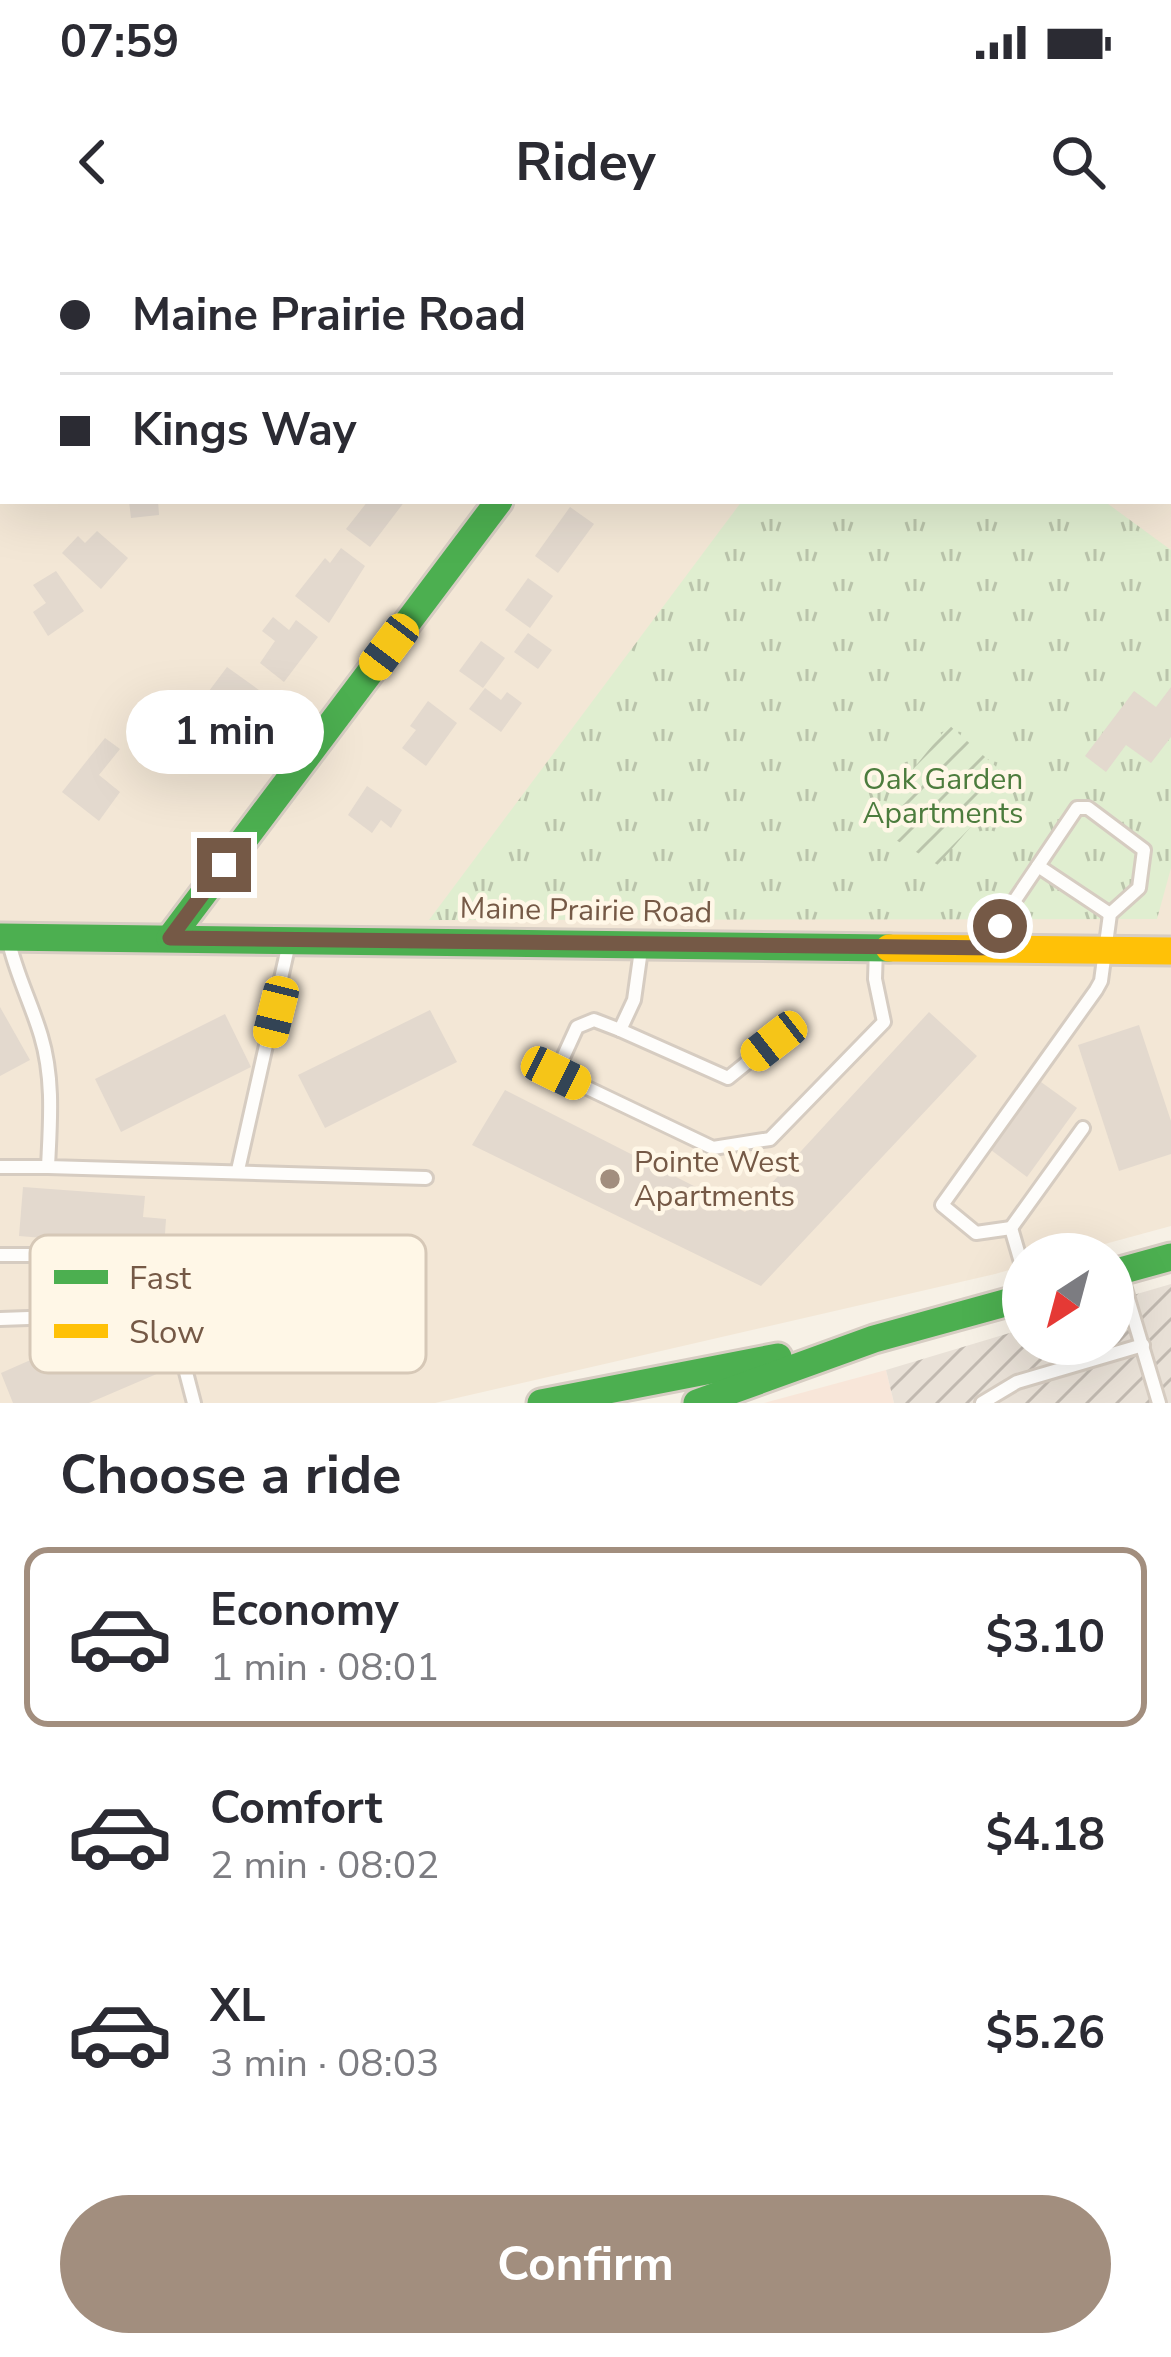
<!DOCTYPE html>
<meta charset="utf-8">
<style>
:root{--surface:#fff;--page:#f7f7f7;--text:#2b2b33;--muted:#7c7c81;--line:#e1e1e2;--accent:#a28e7e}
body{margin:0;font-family:"Nunito Sans",sans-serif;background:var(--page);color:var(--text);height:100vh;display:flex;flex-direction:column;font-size:45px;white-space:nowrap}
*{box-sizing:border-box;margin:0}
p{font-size:39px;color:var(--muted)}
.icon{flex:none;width:66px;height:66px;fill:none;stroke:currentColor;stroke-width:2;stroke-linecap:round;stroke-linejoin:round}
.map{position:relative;height:1163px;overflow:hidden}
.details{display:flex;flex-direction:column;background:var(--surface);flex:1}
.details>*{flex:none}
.banner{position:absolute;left:0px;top:0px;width:1173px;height:264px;box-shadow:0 12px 48px #0002;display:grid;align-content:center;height:264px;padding:0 60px;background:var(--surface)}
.needle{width:78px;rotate:216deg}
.tools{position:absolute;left:1002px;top:993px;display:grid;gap:24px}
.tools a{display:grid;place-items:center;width:132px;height:132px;border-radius:50%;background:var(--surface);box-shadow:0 12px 48px #0002;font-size:60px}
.end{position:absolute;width:54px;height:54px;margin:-27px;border:15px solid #755946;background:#fff;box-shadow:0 0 0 6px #fff}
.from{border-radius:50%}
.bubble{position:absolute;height:84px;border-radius:42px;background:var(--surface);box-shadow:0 12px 48px #0002;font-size:39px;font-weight:700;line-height:84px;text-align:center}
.car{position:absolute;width:36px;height:72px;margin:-36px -18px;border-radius:15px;box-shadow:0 0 9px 3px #0007;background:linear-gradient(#f5c518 24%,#345 0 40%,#f5c518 0 76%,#345 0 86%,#f5c518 0)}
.banner b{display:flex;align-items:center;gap:42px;height:114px;font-size:45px}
.banner b+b{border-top:3px solid var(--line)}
.banner i{width:30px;height:30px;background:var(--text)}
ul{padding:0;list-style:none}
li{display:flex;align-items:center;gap:36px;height:180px;margin:0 24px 18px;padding:0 36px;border:6px solid transparent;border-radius:24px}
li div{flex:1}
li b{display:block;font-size:45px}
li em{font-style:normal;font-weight:700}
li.current{border-color:var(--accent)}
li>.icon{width:108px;height:108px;stroke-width:1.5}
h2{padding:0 60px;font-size:54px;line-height:144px}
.action{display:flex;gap:24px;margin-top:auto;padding:24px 60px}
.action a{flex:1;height:138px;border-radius:72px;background:var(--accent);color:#fff;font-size:48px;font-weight:700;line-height:138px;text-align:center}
.status{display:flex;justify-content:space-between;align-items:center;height:84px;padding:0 60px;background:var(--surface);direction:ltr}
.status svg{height:33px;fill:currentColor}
header{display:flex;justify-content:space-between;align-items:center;height:156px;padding:0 60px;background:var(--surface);font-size:54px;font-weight:700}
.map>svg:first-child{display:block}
.residential{fill:#f3e7d6;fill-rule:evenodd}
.commercial{fill:#f8e6d9}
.industrial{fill:url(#industrial-furrows)}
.grass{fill:url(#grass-tufts)}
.garden{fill:url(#garden-furrows)}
.building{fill:#e3d9ce}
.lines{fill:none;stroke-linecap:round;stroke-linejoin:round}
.lane-casing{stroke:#d6ccc1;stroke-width:18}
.street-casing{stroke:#d6ccc1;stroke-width:30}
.fast-casing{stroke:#d7cdc3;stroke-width:33}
.slow-casing{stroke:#d7cdc3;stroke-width:33}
.lane{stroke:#fefdfb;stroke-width:12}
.street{stroke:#fefdfb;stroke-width:24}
.fast{stroke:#4caf50;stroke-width:27}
.slow{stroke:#ffc107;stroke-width:27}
.route{stroke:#755946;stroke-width:15}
.poi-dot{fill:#a28e7e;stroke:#fff7e7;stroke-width:4.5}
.labels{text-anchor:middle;stroke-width:9;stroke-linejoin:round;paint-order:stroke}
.park-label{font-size:30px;fill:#4c7c3d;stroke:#fff7e7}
.street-label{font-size:30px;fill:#755946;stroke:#fff7e7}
.poi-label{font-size:30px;fill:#755946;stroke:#fff7e7;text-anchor:start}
.key{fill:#fff7e7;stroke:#d6c8b7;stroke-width:3}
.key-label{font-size:33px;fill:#755946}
</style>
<div class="status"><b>07:59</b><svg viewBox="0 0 49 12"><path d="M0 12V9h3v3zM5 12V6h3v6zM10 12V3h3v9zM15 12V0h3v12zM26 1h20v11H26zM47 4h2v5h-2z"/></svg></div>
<header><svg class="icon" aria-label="back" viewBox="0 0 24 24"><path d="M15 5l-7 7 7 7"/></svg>Ridey<svg class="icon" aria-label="search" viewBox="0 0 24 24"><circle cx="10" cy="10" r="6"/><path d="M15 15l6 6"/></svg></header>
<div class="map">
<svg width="1171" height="1163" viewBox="0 0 1171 1163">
<defs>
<pattern id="industrial-furrows" width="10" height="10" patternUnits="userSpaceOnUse" patternTransform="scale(3)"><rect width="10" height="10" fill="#e9e1d7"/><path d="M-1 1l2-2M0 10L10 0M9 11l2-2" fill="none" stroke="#c1b9b0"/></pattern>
<pattern id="grass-tufts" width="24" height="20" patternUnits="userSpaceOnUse" patternTransform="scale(3)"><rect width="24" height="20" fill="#e0eed0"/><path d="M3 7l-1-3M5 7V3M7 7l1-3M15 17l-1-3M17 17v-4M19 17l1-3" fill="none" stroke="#bac4ab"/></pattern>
<pattern id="garden-furrows" width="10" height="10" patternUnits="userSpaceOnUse" patternTransform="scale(3)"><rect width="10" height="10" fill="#e0eed0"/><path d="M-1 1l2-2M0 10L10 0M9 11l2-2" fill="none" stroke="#bac4ab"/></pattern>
</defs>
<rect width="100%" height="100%" fill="#f7f1e6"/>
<path class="residential" d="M0 0H1171V986L1068 1014H1023V1026L995 1034 435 1163H0ZM3 3H1170V261H3Z"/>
<path class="commercial" d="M886 1130 894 1163H764Z"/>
<path class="industrial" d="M1171 1044V1163H894L886 1130 1023 1089V1104H1113V1061Z"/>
<path class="grass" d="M742 261H1104L1171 310V628L1157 679 429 680Z"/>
<path class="garden" d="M949 485 1011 540 938 625 889 596 903 577 887 561Z"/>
<g class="building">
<path d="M129 261H158L159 275 131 278Z"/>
<path d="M368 261H405L370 307 346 289Z"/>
<path d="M570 267 594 284 558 333 535 316Z"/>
<path d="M97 291 128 318 101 349 62 313 78 296 85 303Z"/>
<path d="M341 308 365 326 329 383 295 356 325 318 330 323Z"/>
<path d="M56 331 84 371 48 396 33 372 46 363 33 345Z"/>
<path d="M528 338 553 356 530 388 505 370Z"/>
<path d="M273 377 289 390 296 380 318 397 284 442 260 423 275 401 262 391Z"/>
<path d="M528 393 552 410 538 429 514 412Z"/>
<path d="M481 401 505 418 483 448 459 431Z"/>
<path d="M227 427 266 455 222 508 200 492 219 466 206 455Z"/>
<path d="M1171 447V497L1151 523 1126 505 1106 532 1085 516 1134 451 1156 467Z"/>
<path d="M485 448 501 460 507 452 522 463 501 492 469 469Z"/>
<path d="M428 461 457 483 426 526 402 508 416 490 410 486Z"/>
<path d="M105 498 120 509 99 535 120 552 99 581 62 552Z"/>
<path d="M367 546 402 570 391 588 381 580 372 593 348 575Z"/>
<path d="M0 767 30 820 0 836Z"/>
<path d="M430 770 457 822 325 888 298 835Z"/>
<path d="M929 772 977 816 761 1046 472 905 505 850 745 972Z"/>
<path d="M225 774 251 827 121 892 95 839Z"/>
<path d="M1139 785 1171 881V914L1119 931 1078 805Z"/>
<path d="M1041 842 1077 868 1027 937 991 910Z"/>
<path d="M23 947 145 956 143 977 166 979 164 1008 19 996Z"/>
<path d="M136 1079 159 1133 89 1163H13L1 1133 35 1118 30 1105 42 1100 49 1116Z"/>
</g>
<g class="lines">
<defs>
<g id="lane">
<path d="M1038 626 1110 674"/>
<path d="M8 698C15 732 31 762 41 796 54 839 50 883 48 927L426 938"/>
<path d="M997 707 1009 669 1077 568H1088L1144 610 1139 648 1110 674 1101 741 1096 750 942 965 976 993 1011 988 1023 1029"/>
<path d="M641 710 634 760 620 790 594 780 577 787 556 833 713 908 770 899 884 782 875 739 876 708"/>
<path d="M620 790 728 838 774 801"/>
<path d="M0 927H48"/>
<path d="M238 930 289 703"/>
<path d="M1011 988 1083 888"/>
<path d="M0 1015H330"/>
<path d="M156 1017 194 1163"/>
<path d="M1120 1032 1159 1163"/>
<path d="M0 1079 57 1077 67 1063 72 1017"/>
<path d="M982 1163 1017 1142 1143 1105"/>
</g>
<path id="street" d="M0 244 3 243"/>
<g id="fast">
<path d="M0 697 889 708"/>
<path d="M170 698 499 261"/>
<path d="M1113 1033 1171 1017"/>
<path d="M541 1163 778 1117"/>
<path d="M697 1163 874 1099 1023 1058"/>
</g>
<path id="slow" d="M889 708 1171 711"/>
</defs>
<use href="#lane" class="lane-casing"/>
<use href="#street" class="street-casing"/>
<use href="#fast" class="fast-casing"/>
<use href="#slow" class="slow-casing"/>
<use href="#lane" class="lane"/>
<use href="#street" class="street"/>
<use href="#fast" class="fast"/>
<use href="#slow" class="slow"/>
</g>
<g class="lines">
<path class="route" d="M224 625 170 698 996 708 1000 686"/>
</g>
<circle class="poi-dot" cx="610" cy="939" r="12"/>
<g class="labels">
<g class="park-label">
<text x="943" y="549">Oak Garden<tspan x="943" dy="34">Apartments</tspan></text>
</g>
<g class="street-label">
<text transform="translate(586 670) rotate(1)" y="10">Maine Prairie Road</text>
</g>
<g class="poi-label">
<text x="634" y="932">Pointe West<tspan x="634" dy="34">Apartments</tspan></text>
</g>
</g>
<rect x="30" y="995" width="396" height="138" rx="18" class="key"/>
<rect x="54" y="1030" width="54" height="14" fill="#4caf50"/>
<rect x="54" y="1084" width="54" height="14" fill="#ffc107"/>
<g class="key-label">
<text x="129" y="1049">Fast</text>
<text x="129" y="1103">Slow</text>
</g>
</svg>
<div class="tools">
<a><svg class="needle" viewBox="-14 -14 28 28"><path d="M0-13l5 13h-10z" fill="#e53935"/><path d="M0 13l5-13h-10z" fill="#7c7c81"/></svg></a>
</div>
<i class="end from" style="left:1000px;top:686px"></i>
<i class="end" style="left:224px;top:625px"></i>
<div class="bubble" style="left:126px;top:450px;width:198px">1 min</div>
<i class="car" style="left:389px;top:407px;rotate:217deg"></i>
<i class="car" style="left:276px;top:772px;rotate:194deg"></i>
<i class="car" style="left:774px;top:801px;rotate:232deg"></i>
<i class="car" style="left:556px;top:833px;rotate:116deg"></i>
<div class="banner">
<b><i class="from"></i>Maine Prairie Road</b>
<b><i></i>Kings Way</b>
</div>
</div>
<section class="details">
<h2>Choose a ride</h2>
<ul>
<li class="current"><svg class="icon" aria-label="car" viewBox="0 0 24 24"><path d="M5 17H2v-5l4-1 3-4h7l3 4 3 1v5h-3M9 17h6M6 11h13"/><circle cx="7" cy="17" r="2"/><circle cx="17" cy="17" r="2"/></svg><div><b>Economy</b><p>1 min · 08:01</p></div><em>$3.10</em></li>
<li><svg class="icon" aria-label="car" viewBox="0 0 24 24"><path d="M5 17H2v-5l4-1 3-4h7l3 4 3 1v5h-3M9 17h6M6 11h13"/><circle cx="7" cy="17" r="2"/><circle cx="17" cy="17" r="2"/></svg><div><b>Comfort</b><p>2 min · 08:02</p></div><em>$4.18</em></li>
<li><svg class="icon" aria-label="car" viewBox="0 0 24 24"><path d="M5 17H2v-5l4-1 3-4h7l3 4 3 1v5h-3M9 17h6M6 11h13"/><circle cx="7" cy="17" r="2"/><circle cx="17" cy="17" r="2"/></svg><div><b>XL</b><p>3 min · 08:03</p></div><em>$5.26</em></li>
</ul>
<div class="action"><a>Confirm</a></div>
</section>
